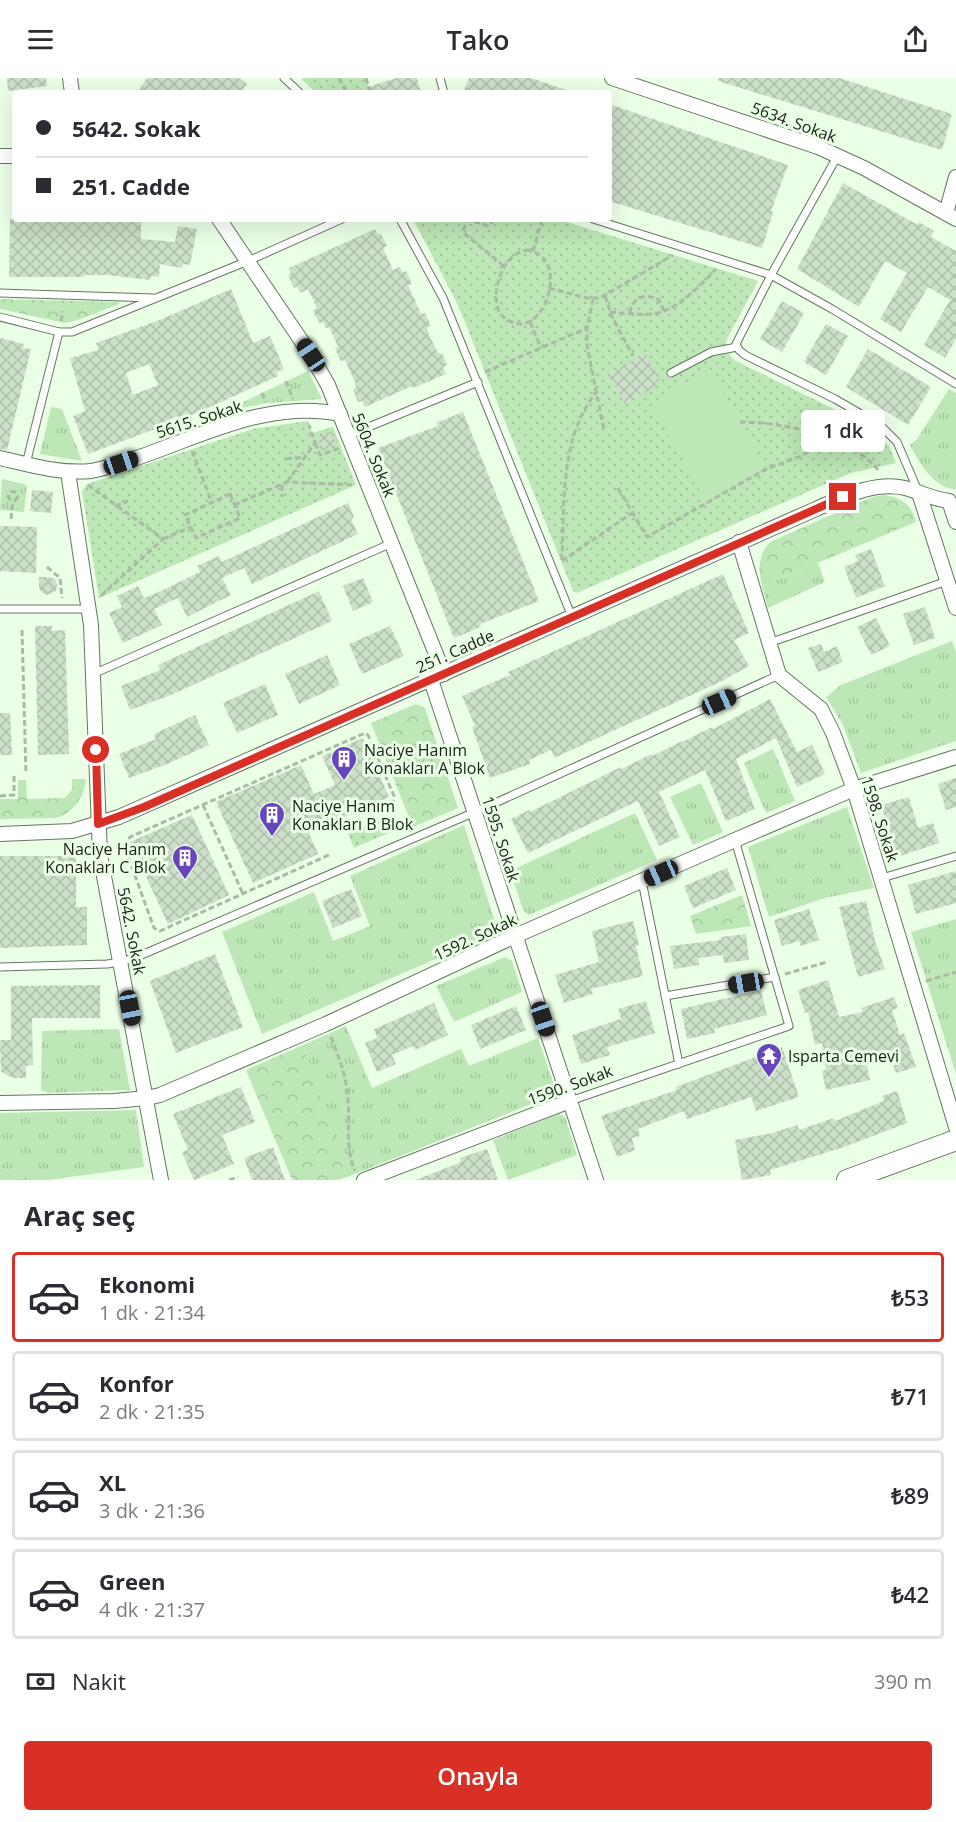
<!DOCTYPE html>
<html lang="tr">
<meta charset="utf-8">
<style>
:root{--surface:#fff;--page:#f2f2f3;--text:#2b2b33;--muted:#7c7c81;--line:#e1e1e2;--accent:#d93025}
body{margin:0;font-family:"Open Sans",sans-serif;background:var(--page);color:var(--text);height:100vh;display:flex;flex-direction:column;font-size:22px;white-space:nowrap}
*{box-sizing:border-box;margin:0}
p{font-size:20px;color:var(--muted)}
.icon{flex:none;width:33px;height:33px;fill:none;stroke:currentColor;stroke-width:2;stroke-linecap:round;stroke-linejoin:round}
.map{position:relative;height:1102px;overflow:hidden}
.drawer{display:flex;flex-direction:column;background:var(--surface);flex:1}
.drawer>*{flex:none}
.hud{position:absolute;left:12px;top:12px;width:600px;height:132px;border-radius:6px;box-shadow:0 6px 24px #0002;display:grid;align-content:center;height:132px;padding:0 24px;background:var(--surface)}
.end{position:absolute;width:27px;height:27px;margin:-14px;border:8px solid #d93025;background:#fff;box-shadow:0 0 0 3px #fff}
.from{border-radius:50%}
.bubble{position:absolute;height:42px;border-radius:6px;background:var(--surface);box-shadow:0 6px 24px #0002;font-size:20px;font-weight:600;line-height:42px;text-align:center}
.car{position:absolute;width:18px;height:36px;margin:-18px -9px;border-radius:8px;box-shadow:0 0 4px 2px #0007;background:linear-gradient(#222 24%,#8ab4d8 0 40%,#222 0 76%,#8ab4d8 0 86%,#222 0)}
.hud b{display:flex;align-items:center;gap:21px;height:57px;font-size:22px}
.hud b+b{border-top:2px solid var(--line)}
.hud i{width:15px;height:15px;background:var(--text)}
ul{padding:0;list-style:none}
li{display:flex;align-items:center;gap:18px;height:90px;margin:0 12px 9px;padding:0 12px;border:3px solid var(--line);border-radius:6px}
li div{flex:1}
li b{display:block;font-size:22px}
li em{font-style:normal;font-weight:600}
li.selected{border-color:var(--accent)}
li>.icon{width:54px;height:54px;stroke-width:1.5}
h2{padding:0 24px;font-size:27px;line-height:72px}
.pay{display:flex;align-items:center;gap:15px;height:66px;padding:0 24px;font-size:22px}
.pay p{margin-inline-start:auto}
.button{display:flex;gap:12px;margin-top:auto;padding:12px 24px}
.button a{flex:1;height:69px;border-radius:6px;background:var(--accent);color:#fff;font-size:24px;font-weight:600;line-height:69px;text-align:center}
header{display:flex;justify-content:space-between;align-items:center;height:78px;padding:0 24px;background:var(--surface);font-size:27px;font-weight:600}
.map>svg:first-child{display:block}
.grass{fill:url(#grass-tufts)}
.forest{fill:url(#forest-crowns)}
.park{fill:url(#park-dots)}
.pitch{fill:#bde7b6}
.building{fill:url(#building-cross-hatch);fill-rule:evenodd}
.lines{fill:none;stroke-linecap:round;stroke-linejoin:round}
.lane-casing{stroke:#657662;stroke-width:9}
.street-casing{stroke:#657662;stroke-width:16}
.secondary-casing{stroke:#657662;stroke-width:22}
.path{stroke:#aabaa7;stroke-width:3;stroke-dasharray:6 3;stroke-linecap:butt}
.lane{stroke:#fff;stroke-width:7}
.street{stroke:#fff;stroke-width:14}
.secondary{stroke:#fff;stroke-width:20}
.route{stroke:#d93025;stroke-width:8}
.labels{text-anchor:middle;stroke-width:6;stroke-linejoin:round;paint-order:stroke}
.street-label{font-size:16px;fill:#1a2119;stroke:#ebffe7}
.poi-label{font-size:16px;fill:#1a2119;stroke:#ebffe7;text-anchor:start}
</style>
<header><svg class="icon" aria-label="menu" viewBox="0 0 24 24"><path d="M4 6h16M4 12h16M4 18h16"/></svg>Tako<svg class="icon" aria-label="share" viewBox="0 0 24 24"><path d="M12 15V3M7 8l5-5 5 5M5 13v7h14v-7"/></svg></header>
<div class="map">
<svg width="956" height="1102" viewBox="0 0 956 1102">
<defs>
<pattern id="grass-tufts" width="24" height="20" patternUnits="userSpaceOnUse" patternTransform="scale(1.5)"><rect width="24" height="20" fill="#bde7b6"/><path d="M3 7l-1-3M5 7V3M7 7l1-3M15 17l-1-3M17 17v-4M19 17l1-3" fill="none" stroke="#a2c69c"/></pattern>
<pattern id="forest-crowns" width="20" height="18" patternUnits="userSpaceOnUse" patternTransform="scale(1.5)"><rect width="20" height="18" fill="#bde7b6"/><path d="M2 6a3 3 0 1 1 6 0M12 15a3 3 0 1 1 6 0" fill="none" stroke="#a2c69c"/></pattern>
<pattern id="park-dots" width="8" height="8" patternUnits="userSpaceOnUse" patternTransform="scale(1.5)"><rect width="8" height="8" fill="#bde7b6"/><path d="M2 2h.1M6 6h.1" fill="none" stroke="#a2c69c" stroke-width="1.8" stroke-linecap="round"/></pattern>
<pattern id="building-cross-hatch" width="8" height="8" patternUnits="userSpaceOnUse" patternTransform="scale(1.5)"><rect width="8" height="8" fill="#ccdfc8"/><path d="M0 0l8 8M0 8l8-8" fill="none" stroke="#afbfab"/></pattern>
</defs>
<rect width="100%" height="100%" fill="#ebffe7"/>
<g class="grass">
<path d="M308 293 322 321 267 325 236 331 241 325Z"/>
<path d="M949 311 956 315V411C935 412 918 383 910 367L917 361Z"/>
<path d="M51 329 62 331 82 383 40 376Z"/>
<path d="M2 401 27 407 24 434 0 432Z"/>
<path d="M818 485 825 504 768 530 762 508Z"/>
<path d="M952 563 956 574V663L861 695 842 645 826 619 841 607Z"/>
<path d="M773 671 795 723 766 735 744 685Z"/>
<path d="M701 705 723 754 693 767 670 719Z"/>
<path d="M847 729 874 810 825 820 769 839 748 769Z"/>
<path d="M635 735 657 782 529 837 523 832 510 793Z"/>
<path d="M464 747 496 847V855L262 956 222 854 314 814 333 863 370 848 350 798Z"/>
<path d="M956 841V996L911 854Z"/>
<path d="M505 879 512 883 522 914 454 944 436 908Z"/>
<path d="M346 948 372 1010 461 971 469 988 538 960 557 1016 347 1099 303 967Z"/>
<path d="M119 951 130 1012 48 1015 41 1012 42 953Z"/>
<path d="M136 1032 144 1089 48 1102H0V1035Z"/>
<path d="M559 1036 565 1039 577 1077 508 1102 493 1062Z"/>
</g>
<g class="forest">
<path d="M0 221 119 224V226L75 243 65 245 0 231Z"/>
<path d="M884 417C901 419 912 427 916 444L762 508C758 493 758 476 770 464L872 419Z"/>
<path d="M416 626 425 630 458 730 413 749 371 645Z"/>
<path d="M72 701H86C85 719 73 735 56 740L0 741V721H18V702H26L27 721 65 720 72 712Z"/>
<path d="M742 817 751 848 696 856 690 838Z"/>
<path d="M303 967 347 1099 338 1102H292L246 992Z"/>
</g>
<g class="park">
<path d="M301 0H366L370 15H316Z"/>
<path d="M413 141H557L758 203 727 261 725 271 734 282 840 334 871 351 889 368 896 385 851 395 577 515 573 513 458 227Z"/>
<path d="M308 343 312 355 333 349 356 407 99 520 82 413 87 406 253 351Z"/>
<path d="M387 739 393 753 354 770 348 756Z"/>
</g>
<path class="pitch" d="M710 291 766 391 707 425 651 325Z"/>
<g class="building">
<path d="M7 0H46L47 8 8 13Z"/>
<path d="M147 0H239L247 6 240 15H137Z"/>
<path d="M397 0H417L421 15H359L358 12Z"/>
<path d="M469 0H531L569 13V15H463Z"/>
<path d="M719 0H839L952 36 942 72 718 3Z"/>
<path d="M609 26 788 87 771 133 773 134 762 170 609 123Z"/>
<path d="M843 105 918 147 919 144 934 153 931 159 956 173V261L945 280 924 267 950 222 928 209 901 254 880 241 907 195 885 183 859 229 797 191Z"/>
<path d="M10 141H141V161L175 164 178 148 197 151 190 187 183 186 182 190 160 186 159 199 151 198 150 202 107 197H84V199H9Z"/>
<path d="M375 151 377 156H381L387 168 383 170 393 192 400 189 402 194 406 193 412 206 408 207 421 236 425 235 431 248 427 249 429 257 438 275H442L447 287 443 289 446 296 413 310 412 308 365 329 362 323 358 324 353 312 356 309 355 304 345 282 341 283 335 271 338 268 329 249 326 250 323 244 319 245 313 233 317 230 308 211 300 215 297 208 294 210 288 197 291 195 289 190Z"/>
<path d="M231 211 253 265 270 258 284 291 277 294 278 298 219 325 180 342 178 338 157 347 158 350 88 376 73 338 85 333 70 280 98 272 96 265 157 243ZM149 286 158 307 133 317 126 295Z"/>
<path d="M782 223 804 235 782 274 760 261Z"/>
<path d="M826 246 848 258 826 297 804 284Z"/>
<path d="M0 260 24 266 23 270 31 271 7 372 0 371Z"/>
<path d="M868 271 931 309 908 347 846 309Z"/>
<path d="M645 275 662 305 625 326 608 296Z"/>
<path d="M463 334 539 523 480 546 481 549 454 560 378 370 438 348 436 345Z"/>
<path d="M332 353 336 367 322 373 317 359Z"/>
<path d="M32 412 53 414 51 435 30 433Z"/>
<path d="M348 425 354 439 351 441 358 456 252 506 244 490 222 500 231 517 187 539 178 520 154 531 162 547 123 565 109 535 122 529 117 518 138 508 144 520 161 513 200 494 197 488 219 478 222 484Z"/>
<path d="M0 448 37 449 36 495 0 493Z"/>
<path d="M871 471 885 508 856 520 844 489 858 483 855 477Z"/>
<path d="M723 496 749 555 734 562 749 588 720 604 554 680 551 672 529 682 530 686 490 700 472 649 475 648 462 618 510 597 508 594Z"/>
<path d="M39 499H49L55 501 57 507 56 513 47 517 42 515 39 510Z"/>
<path d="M363 500 373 524 353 533 343 508Z"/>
<path d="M319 513 332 543 171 617 130 632 121 608 160 592 158 587Z"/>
<path d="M925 529 935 560 914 567 903 536Z"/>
<path d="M876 540 890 568 871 577 857 549Z"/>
<path d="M35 548H52V553L65 552 69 676 38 677Z"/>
<path d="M390 548 404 578 362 596 349 566Z"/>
<path d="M821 566 824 574 837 568 843 584 818 594 808 570Z"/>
<path d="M327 577 340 607 299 626 285 596Z"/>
<path d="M265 606 278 637 237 655 223 625Z"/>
<path d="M770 621 797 674 812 667 825 696 797 709 776 660 736 681 755 731 726 743 705 692 659 714 680 759 659 768 638 723 528 775 511 741 529 732 530 734 621 689 622 691 651 676 652 678 682 663V664L712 649 713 651Z"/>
<path d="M0 635H10L12 677H0Z"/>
<path d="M195 637 209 667 167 686 129 700 119 676 156 661 154 656Z"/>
<path d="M363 660 389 719 309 755 318 776 253 805 216 724 301 687 314 716 335 707 322 678Z"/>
<path d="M956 700V729L946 732 938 706Z"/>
<path d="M909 719 918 750 933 745 939 765 897 779 881 727Z"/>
<path d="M192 737 229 817 168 846 130 764Z"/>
<path d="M0 778H76V829H87V867L0 870Z"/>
<path d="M727 790 736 812 693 830 684 808Z"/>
<path d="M956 793V825L916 836 908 807Z"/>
<path d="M351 811 362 838 333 850 322 823Z"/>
<path d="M866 823 875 863 885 891 858 899 839 829Z"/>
<path d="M809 831 819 862 801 868 799 863 782 868 774 842Z"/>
<path d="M633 843 639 867 636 868 643 898 591 911 593 916 564 925 555 897 599 884 592 853Z"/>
<path d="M746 856 749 882 724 885 723 877 698 880 699 887 674 891 670 868 721 862V859Z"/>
<path d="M215 876 243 949 176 975 150 903Z"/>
<path d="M828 902 839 939 863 934 861 930 894 919 898 930 892 932 900 957 904 955 916 989 896 995 890 976 866 984 870 1002 826 1012 822 993 826 992 822 965 815 967 808 934 805 935 798 912Z"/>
<path d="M100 907V940H32L33 987 26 988V1000H13L1 994 0 962H11V908Z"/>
<path d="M761 912 767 937 714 951 715 955 687 961 681 931Z"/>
<path d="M646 923 655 955 607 969 610 977 581 986 572 957 621 941 618 931Z"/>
<path d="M434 925 448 957 415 972 413 968 392 977 396 986 377 994 365 965 377 960 374 951Z"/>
<path d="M516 928 526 952 480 971 471 947Z"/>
<path d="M782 969 799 1019 756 1033 751 1019 687 1041 684 1033 638 1051 640 1058 632 1060 635 1072 617 1079 601 1038 677 1012 676 1009Z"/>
<path d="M241 1009 255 1044 222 1057 234 1086 194 1102 182 1074 188 1072 173 1036Z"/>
<path d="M897 1013 907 1045 844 1069 770 1092 771 1097 742 1102 735 1062 772 1055 797 1047 799 1052 834 1040 835 1043 884 1023 882 1018Z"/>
<path d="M273 1069 285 1102H252L244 1080Z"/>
<path d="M487 1071 498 1102H416L461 1084 460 1080Z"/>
</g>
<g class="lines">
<defs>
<g id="lane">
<path d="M284 0 300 15"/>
<path d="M440 0 444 15"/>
<path d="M838 77 771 197 736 266 739 272 745 277 835 321 880 347 897 364 918 413"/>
<path d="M400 141 443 220 572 539"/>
<path d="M593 141 771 197 832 231 956 306"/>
<path d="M0 215 153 220"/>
<path d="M0 239 59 254H72L248 183 342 141"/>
<path d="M671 295 711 274 737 269"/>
<path d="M349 357 478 304"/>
<path d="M26 386 59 254"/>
<path d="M0 531H90"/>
<path d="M769 565 947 503"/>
<path d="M93 596 392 465"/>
<path d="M882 800 956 778"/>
<path d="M642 803 679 986"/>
<path d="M0 889 107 886 121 884 139 878 475 734 779 597"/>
<path d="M665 918 775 899"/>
<path d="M570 1023 789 948 735 762"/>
</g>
<g id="street">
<path d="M70 0 72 15"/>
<path d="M612 0 818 69 864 90 956 141"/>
<path d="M0 78H15"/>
<path d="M946 135 956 99"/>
<path d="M219 141 311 277 328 307 444 596"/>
<path d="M0 380C30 387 60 396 91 393 173 376 254 318 340 336"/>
<path d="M68 394 91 547 100 777 161 1102"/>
<path d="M919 415 956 530"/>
<path d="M739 464 779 597 821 631 833 655 854 711 956 1049"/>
<path d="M431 602 596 1102"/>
<path d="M0 756 72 753 119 739 816 431C844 419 874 403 905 410 920 414 933 421 949 423L956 444"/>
<path d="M0 1025 114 1023 147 1020 160 1017 326 946 515 858 735 762 854 711 956 679"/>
<path d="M364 1102 570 1023"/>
</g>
<path id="secondary" d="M847 1102 956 1062"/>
</defs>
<use href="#lane" class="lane-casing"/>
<use href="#street" class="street-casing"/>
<use href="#secondary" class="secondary-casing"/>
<g class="path">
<path d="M339 0 347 15"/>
<path d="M366 0 370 15"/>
<path d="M494 141 489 148 468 142 463 152 466 157 504 188"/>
<path d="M526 172C572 177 545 259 512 244 504 241 499 236 497 228 493 206 504 177 526 172Z"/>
<path d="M533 173 542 141"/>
<path d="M549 210 587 220H600L673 177"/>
<path d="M605 218 612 239 633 278"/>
<path d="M593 221 587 250V268L604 352"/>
<path d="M610 234C626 235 643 238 658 235 680 229 701 207 716 191"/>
<path d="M630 235C632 220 645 214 659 222L664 233"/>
<path d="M61 243 63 233"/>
<path d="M530 244 541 270"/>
<path d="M485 294 587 250"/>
<path d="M286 303 293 321"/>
<path d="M262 315 266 324"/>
<path d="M740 344C782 344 852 358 879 393"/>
<path d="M315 365 320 377 340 370"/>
<path d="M192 373 212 425"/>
<path d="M286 381 305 379"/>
<path d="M287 404 315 365 309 347"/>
<path d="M88 407 163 461 101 518"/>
<path d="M282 407V419"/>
<path d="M618 410 647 459 766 391 801 378 829 361"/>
<circle cx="13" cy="418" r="4.5"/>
<path d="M230 416 240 440 196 460 185 437Z"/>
<path d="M234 427 287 404 355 407"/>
<path d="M115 428 128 423"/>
<path d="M11 441 13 423"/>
<path d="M163 461 191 449"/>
<path d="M562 482C564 438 561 388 578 346 582 335 589 324 596 314"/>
<path d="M562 483 632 435"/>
<path d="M47 489 60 500 62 520"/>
<path d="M22 552 26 696"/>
<path d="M0 718 14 717V696"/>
<path d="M203 727 243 816"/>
<path d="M329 777 160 853 154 850 124 767 130 759 365 655 368 657 394 718 392 730"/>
<path d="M785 896 827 884"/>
<path d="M926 903 956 894"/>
<path d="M331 959C339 980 347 1000 348 1022 350 1046 345 1071 355 1093"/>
<path d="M229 1102 238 1099"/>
</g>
<use href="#lane" class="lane"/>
<use href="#street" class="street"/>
<use href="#secondary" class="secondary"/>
</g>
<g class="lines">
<path class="route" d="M96 672 98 746 144 729 843 419"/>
</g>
<defs>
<symbol id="building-pin" viewBox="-11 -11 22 30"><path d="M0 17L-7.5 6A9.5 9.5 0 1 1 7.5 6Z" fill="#6645bd" stroke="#ebffe7"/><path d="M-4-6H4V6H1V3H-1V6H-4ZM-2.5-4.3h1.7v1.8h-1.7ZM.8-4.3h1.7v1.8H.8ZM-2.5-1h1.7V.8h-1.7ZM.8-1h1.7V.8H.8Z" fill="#fff"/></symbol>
<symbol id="temple-pin" viewBox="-11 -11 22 30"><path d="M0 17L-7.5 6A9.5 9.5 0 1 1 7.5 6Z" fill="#6645bd" stroke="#ebffe7"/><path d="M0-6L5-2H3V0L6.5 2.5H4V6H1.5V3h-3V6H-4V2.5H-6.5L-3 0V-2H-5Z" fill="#fff"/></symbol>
</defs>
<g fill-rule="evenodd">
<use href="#building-pin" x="329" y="666" width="30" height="40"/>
<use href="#building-pin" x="257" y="722" width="30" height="40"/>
<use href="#building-pin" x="170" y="765" width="30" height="40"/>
<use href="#temple-pin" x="754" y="963" width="30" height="40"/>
</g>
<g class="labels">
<g class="street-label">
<text transform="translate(794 44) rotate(20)" y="6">5634. Sokak</text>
<text transform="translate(199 341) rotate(-18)" y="6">5615. Sokak</text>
<text transform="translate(374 377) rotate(68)" y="6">5604. Sokak</text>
<text transform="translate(455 573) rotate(-24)" y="6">251. Cadde</text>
<text transform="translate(880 741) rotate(72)" y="6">1598. Sokak</text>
<text transform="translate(501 761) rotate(72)" y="6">1595. Sokak</text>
<text transform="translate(132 853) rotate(79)" y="6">5642. Sokak</text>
<text transform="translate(475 859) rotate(-25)" y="6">1592. Sokak</text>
<text transform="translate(570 1007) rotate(-20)" y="6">1590. Sokak</text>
</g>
<g class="poi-label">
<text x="364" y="678">Naciye Hanım<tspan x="364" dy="18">Konakları A Blok</tspan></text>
<text x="292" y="734">Naciye Hanım<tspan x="292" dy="18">Konakları B Blok</tspan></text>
<text x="166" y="777" text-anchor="end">Naciye Hanım<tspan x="166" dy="18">Konakları C Blok</tspan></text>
<text x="788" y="984">Isparta Cemevi</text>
</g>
</g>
</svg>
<i class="end from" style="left:96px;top:672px"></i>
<i class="end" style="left:843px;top:419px"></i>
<div class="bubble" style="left:801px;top:332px;width:84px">1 dk</div>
<i class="car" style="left:311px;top:277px;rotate:326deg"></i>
<i class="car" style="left:121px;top:385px;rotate:71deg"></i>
<i class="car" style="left:719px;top:624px;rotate:66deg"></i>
<i class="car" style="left:661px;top:795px;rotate:246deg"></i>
<i class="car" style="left:746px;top:905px;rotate:261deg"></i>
<i class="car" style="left:130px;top:930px;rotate:169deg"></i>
<i class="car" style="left:543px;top:941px;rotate:161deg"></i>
<div class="hud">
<b><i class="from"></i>5642. Sokak</b>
<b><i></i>251. Cadde</b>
</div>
</div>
<section class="drawer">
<h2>Araç seç</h2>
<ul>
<li class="selected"><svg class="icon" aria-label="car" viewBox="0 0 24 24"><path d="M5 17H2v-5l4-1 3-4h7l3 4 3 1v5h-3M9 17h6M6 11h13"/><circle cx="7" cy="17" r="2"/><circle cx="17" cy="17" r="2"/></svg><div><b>Ekonomi</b><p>1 dk · 21:34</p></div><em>₺53</em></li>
<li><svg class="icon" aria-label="car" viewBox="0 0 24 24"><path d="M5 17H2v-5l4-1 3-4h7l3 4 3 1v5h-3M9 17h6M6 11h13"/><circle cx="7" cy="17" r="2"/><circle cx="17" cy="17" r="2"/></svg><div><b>Konfor</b><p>2 dk · 21:35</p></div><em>₺71</em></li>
<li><svg class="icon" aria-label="car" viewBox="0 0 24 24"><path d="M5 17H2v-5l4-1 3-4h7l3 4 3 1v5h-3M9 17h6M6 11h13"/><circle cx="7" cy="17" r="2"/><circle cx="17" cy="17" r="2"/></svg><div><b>XL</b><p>3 dk · 21:36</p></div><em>₺89</em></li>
<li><svg class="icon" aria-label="car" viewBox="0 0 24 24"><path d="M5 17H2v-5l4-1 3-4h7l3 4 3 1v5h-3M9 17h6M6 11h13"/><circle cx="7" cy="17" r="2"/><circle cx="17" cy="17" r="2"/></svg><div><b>Green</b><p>4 dk · 21:37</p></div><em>₺42</em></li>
</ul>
<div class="pay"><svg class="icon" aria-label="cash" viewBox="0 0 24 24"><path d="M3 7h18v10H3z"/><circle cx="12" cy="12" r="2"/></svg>Nakit<p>390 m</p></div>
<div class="button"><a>Onayla</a></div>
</section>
